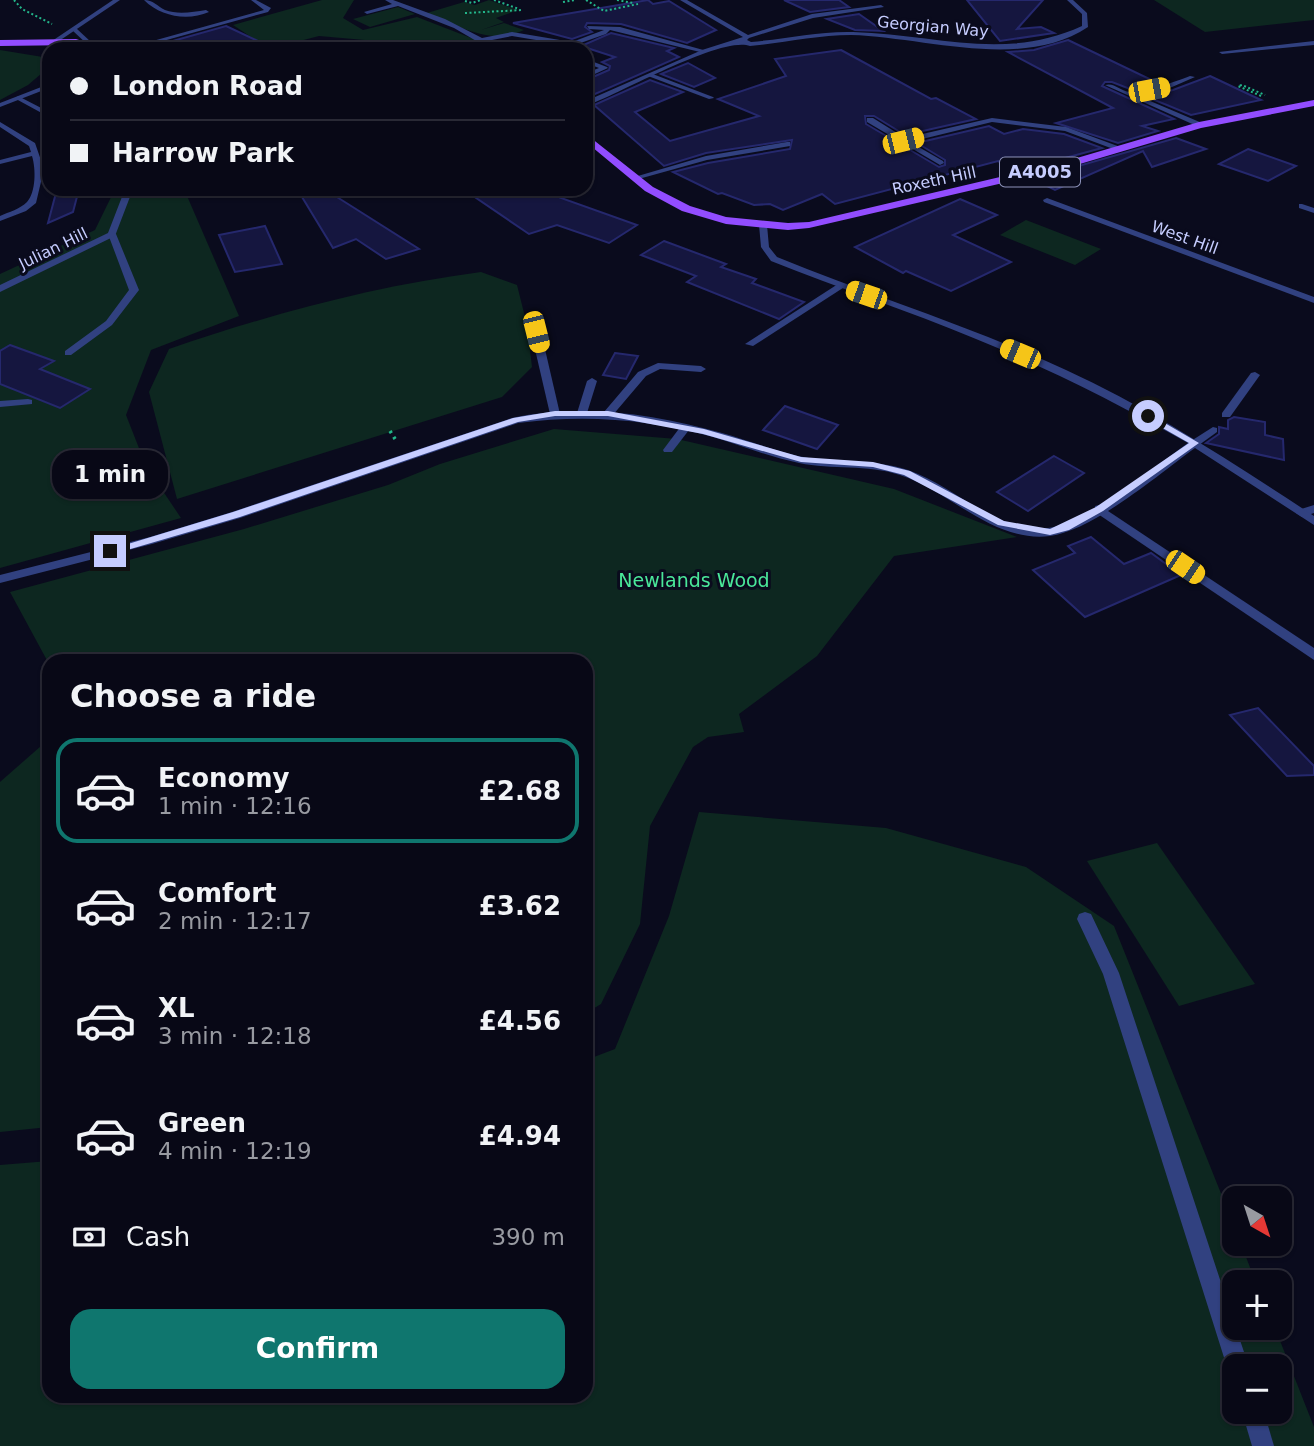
<!DOCTYPE html>
<meta charset="utf-8">
<style>
:root{--surface:#080816;--page:#161623;--text:#f1f3f6;--muted:#989aa1;--line:#292935;--accent:#0f766e}
body{margin:0;font-family:"DejaVu Sans",sans-serif;background:var(--page);color:var(--text);height:100vh;display:flex;flex-direction:column;font-size:26px;white-space:nowrap}
*{box-sizing:border-box;margin:0}
p{font-size:23px;color:var(--muted)}
.icon{flex:none;width:38px;height:38px;fill:none;stroke:currentColor;stroke-width:2;stroke-linecap:round;stroke-linejoin:round}
.map{position:relative;flex:1;overflow:hidden}
.drawer{position:absolute;left:42px;top:654px;width:551px;height:749px;display:flex;flex-direction:column;background:var(--surface);border-radius:21px;box-shadow:0 2px 5px #0004,0 0 0 2px var(--line)}
.drawer>*{flex:none}
.banner{position:absolute;left:42px;top:42px;width:551px;height:154px;border-radius:21px;box-shadow:0 2px 5px #0004,0 0 0 2px var(--line);display:grid;align-content:center;height:154px;padding:0 28px;background:var(--surface)}
.needle{width:46px;rotate:141deg}
.tools{position:absolute;left:1222px;top:1186px;display:grid;gap:14px}
.tools a{display:grid;place-items:center;width:70px;height:70px;border-radius:14px;background:var(--surface);box-shadow:0 2px 5px #0004,0 0 0 2px var(--line);font-size:35px}
.end{position:absolute;width:32px;height:32px;margin:-16px;border:9px solid #c6cdff;background:#111;box-shadow:0 0 0 4px #111}
.from{border-radius:50%}
.bubble{position:absolute;height:49px;border-radius:21px;background:var(--surface);box-shadow:0 2px 5px #0004,0 0 0 2px var(--line);font-size:23px;font-weight:700;line-height:49px;text-align:center}
.car{position:absolute;width:21px;height:42px;margin:-21px -10px;border-radius:9px;box-shadow:0 0 5px 2px #0007;background:linear-gradient(#f5c518 24%,#345 0 40%,#f5c518 0 76%,#345 0 86%,#f5c518 0)}
.banner b{display:flex;align-items:center;gap:24px;height:66px;font-size:26px}
.banner b+b{border-top:2px solid var(--line)}
.banner i{width:18px;height:18px;background:var(--text)}
ul{padding:0;list-style:none}
li{display:flex;align-items:center;gap:21px;height:105px;margin:0 14px 10px;padding:0 14px;border:4px solid transparent;border-radius:21px}
li div{flex:1}
li b{display:block;font-size:26px}
li em{font-style:normal;font-weight:700}
li.on{border-color:var(--accent)}
li>.icon{width:63px;height:63px;stroke-width:1.5}
h2{padding:0 28px;font-size:32px;line-height:84px}
.pay{display:flex;align-items:center;gap:18px;height:77px;padding:0 28px;font-size:26px}
.pay p{margin-inline-start:auto}
.action{display:flex;gap:14px;margin-top:auto;padding:14px 28px}
.action a{flex:1;height:80px;border-radius:21px;background:var(--accent);color:#fff;font-size:28px;font-weight:700;line-height:80px;text-align:center}
.map>svg:first-child{display:block}
.green{fill:#0d2720;fill-rule:evenodd}
.building{fill:#15163f;stroke:#25286d;stroke-width:2}
.lines{fill:none;stroke-linecap:round;stroke-linejoin:round}
.path-far1{stroke:#23b68a;stroke-width:2;stroke-dasharray:2 2.5;stroke-linecap:butt}
.path{stroke:#23b68a;stroke-width:3.5;stroke-dasharray:2.5 4.5;stroke-linecap:butt}
.service{fill:#314180;fill-rule:evenodd}
.minor{fill:#314180;fill-rule:evenodd}
.primary{fill:#924dff;fill-rule:evenodd}
.route{fill:#c6cdff}
.labels{text-anchor:middle;stroke-width:6;stroke-linejoin:round;paint-order:stroke}
.far-street-label{font-size:16px;fill:#c6cdff;stroke:#0a0b1d}
.shield{fill:#0a0b1d;stroke:#8e93bb;stroke-width:2}
.shield-label{font-size:18px;font-weight:bold;fill:#c6cdff}
.park-label{font-size:19px;fill:#4ae79a;stroke:#0a0b1d}
</style>
<div class="map">
<svg width="1314" height="1446" viewBox="0 0 1314 1446">
<rect width="100%" height="100%" fill="#0a0b1d"/>
<g class="green">
<path d="M322 0H354L343 18 363 30 417 17 479 41 482 49H418L376 41 319 36 269 49 233 25Z"/>
<path d="M489 0 518 10 496 18 504 22 481 30 504 23 524 30C490 47 459 25 427 13L464 2 475 5Z"/>
<path d="M1154 0H1314V20L1205 32Z"/>
<path d="M398 7 415 14 370 27 353 19Z"/>
<path d="M0 50 49 58V67L28 85 0 100Z"/>
<path d="M115 189H184L239 316 151 350 126 415 146 466 181 518 0 568V274L95 230Z"/>
<path d="M1026 220 1101 249 1075 265 1000 235Z"/>
<path d="M481 272 517 285 527 325 532 367 502 397 177 499 149 392 169 349C271 314 374 286 481 272Z"/>
<path d="M554 429 677 439 894 489 1017 537 894 556 817 656 739 714 744 732 708 737 693 747 650 826 640 924 601 1004 586 1013V662H49V664L10 592 244 529 388 485 440 464Z"/>
<path d="M49 739V1127L0 1132V782Z"/>
<path d="M699 812 886 828 1026 867 1114 926 1234 1226V1244H1241L1256 1283H1234V1328H1275L1314 1427V1446H0V1165L49 1161V1396H586V1060L615 1049 669 916ZM1234 1367H1279V1412H1234Z"/>
<path d="M1157 843 1255 984 1179 1006 1087 861Z"/>
</g>
<g class="building">
<path d="M648 0 653 4 669 1 716 30 687 43 621 24 587 23 585 27 592 32 572 39 513 23Z"/>
<path d="M784 0H839L849 7 810 12Z"/>
<path d="M967 0H1043L1017 29 1041 27 1054 33 1000 41Z"/>
<path d="M859 14 883 31 855 30 827 19Z"/>
<path d="M226 26 275 49H162V44Z"/>
<path d="M611 33 674 48 667 51 679 57 586 98V80L609 70 610 66 602 62 615 57 581 46Z"/>
<path d="M1068 40 1160 84 1130 89 1112 82H1105L1102 86 1174 119 1142 126 1158 131 1118 143 1056 123 1113 108 1008 52 1034 50Z"/>
<path d="M841 50 931 99 936 98 976 119 905 135 874 116H865L866 124 939 167 945 165V160L917 143 989 126 1004 134 1023 129 1064 134 1102 148 1017 171 998 161 835 204 822 194 783 210 770 204 754 205 722 193 718 194 673 172 708 163 790 149 792 140 706 153 664 166 594 105 650 80 683 92 635 112 670 141 759 116 718 99 786 76 775 59Z"/>
<path d="M688 63 715 78 694 87 661 74Z"/>
<path d="M1210 76 1261 100 1191 115 1145 96 1173 90Z"/>
<path d="M1176 138 1206 149 1152 167 1143 151 1055 190 1033 179Z"/>
<path d="M1248 149 1296 166 1268 181 1219 164Z"/>
<path d="M57 189H79L73 212 48 223Z"/>
<path d="M463 189H573L561 198 637 225 609 243 557 225 529 234Z"/>
<path d="M329 192 419 249 386 259 356 239 333 248 302 197Z"/>
<path d="M960 199 997 215 953 235 1011 262 951 291 906 271 903 273 855 247Z"/>
<path d="M265 226 282 264 235 272 219 235Z"/>
<path d="M664 241 726 264 721 267 756 279 752 283 804 302 779 319 687 282 696 276 641 255Z"/>
<path d="M10 345 54 361 40 369 90 389 60 408 0 384V351Z"/>
<path d="M615 353 638 356 626 379 603 375Z"/>
<path d="M785 406 838 425 817 449 763 430Z"/>
<path d="M1234 417 1265 422V435L1283 439 1284 460 1206 443 1219 434V427L1228 429V420Z"/>
<path d="M1054 456 1084 473 1028 511 997 492Z"/>
<path d="M1091 537 1124 564 1151 553 1181 575 1085 617 1033 570 1075 553 1068 546Z"/>
<path d="M1258 708 1314 766V775L1287 776 1230 715Z"/>
</g>
<g class="lines">
<g class="path-far1">
<path d="M14 0 22 9 52 24"/>
<path d="M494 0 519 9"/>
<path d="M586 0 604 11 638 4"/>
<path d="M617 0 633 3"/>
<path d="M465 1 472 3 481 0"/>
<path d="M563 2 575 0"/>
<path d="M465 13 523 10"/>
<path d="M1261 96 1238 86 1242 85 1265 95"/>
</g>
<path class="path" d="M390 431 397 442"/>
<g class="service">
<path d="M251 0H256L271 8 268 12 134 49H124L264 10Z"/>
<path d="M385 0H393L445 19 482 38 512 32 572 42 604 30 589 29 587 26 620 27 707 51 704 53 610 30 606 34 572 46 512 36 487 41 497 49H490L454 28 398 6 367 14 364 12 392 4Z"/>
<path d="M72 28H76L92 43V45H88L72 30Z"/>
<path d="M333 44 336 46V49H330Z"/>
<path d="M586 59 607 67 608 68 586 78V73L599 68 586 63Z"/>
<path d="M650 73 713 97 714 98 709 99 648 76Z"/>
<path d="M1190 76 1195 77 1172 87 1136 95 1202 123 1203 125 1199 127 1105 85C1114 82 1120 91 1130 92 1148 92 1174 82 1190 76Z"/>
<path d="M18 96 49 112V117L16 99Z"/>
<path d="M787 142H790V146L707 160 635 180 631 178 706 156Z"/>
<path d="M109 232 116 234 139 290 112 325 71 355H65V351L106 321 129 290 108 234Z"/>
<path d="M838 284 846 286 753 346 745 344Z"/>
<path d="M536 329 541 332 560 414 555 417 550 414 531 332Z"/>
<path d="M658 363 701 366 706 369 701 372 660 369 646 376 612 416H604V412L638 372Z"/>
<path d="M1255 372 1260 375 1230 417H1222V413L1251 373Z"/>
<path d="M592 378 597 381 587 413 582 416 578 415 577 413 587 381Z"/>
<path d="M28 399 32 400V404L0 407V401Z"/>
<path d="M685 425 690 428 689 430 672 452H664L663 450 681 426Z"/>
<path d="M1213 427 1217 428V432L1199 445H1191V441Z"/>
<path d="M1099 505 1314 648V660L1095 512V506Z"/>
<path d="M1314 505V513L1302 517 1296 513 1298 510Z"/>
<path d="M1085 912 1091 914 1119 973 1234 1322V1328H1236L1249 1367H1234V1376L1230 1375 1227 1367 1103 974 1077 919 1079 914Z"/>
<path d="M1242 1412H1264L1274 1446H1252Z"/>
</g>
<g class="minor">
<path d="M113 0H120L56 43H52V41Z"/>
<path d="M144 0C153 0 157 6 165 10 178 15 193 12 206 10L209 12C188 21 161 17 144 0Z"/>
<path d="M680 0H687L748 35 812 14 881 5 884 7 813 18 749 38 747 40 751 42C785 39 819 31 853 32 935 34 1003 62 1082 26V14L1067 0H1073L1087 13 1088 27C1022 71 925 37 851 35 817 35 784 43 750 46 720 36 620 94 586 106V101L702 50 743 37Z"/>
<path d="M1314 41V45L1222 54 1219 52Z"/>
<path d="M49 84V88L0 107V103Z"/>
<path d="M867 118H873L905 138 992 118 1066 127 1123 148 1116 150 1065 131 992 122 910 142 943 161 944 163 940 165 867 122Z"/>
<path d="M0 122 35 143 44 169 36 203 26 211 0 221V216C9 212 20 209 27 202 36 192 36 169 32 156L0 164V160L31 152 29 146 0 127Z"/>
<path d="M125 189H133L115 236 0 292V285L108 233Z"/>
<path d="M1047 198 1314 297V303L1044 202 1043 200Z"/>
<path d="M1302 204 1314 208V213L1299 208V204Z"/>
<path d="M763 222 767 225 769 247 777 257C873 296 972 327 1066 370 1153 410 1233 463 1314 516V525L1195 448C1159 474 1094 530 1050 536 993 543 950 491 900 475 867 464 832 470 799 463 770 457 742 446 713 437 649 419 584 414 518 423L240 518 152 544 0 583V575L150 537 232 512 512 418C581 403 655 414 722 433 747 440 772 450 798 456 834 464 872 458 908 470 955 486 995 533 1048 528 1083 525 1157 465 1188 443 1119 404 1050 369 976 339 909 311 839 288 771 261L761 247 759 225Z"/>
</g>
<g class="primary">
<path d="M76 39 108 49 76 45 0 46V40Z"/>
<path d="M1314 100V106L1201 128 1063 169 809 228 788 230 726 224 682 211 645 191 586 142V134L653 187 690 206 726 217 788 223 809 222 1060 163 1199 122Z"/>
</g>
</g>
<path class="route" d="M555 411H608L704 429 801 457 873 462 910 471 1004 521 1050 529 1096 507 1189 443 1145 418V415H1151L1199 443 1103 511 1069 530 1050 535 998 525 904 475 873 467 801 462 703 434 608 416H555L518 422 240 517 110 555 105 551 233 512 513 418Z"/>
<g class="labels">
<g class="far-street-label">
<text transform="translate(933 26) rotate(5)" y="6">Georgian Way</text>
<text transform="translate(934 180) rotate(-12)" y="6">Roxeth Hill</text>
<text transform="translate(1185 237) rotate(20)" y="6">West Hill</text>
<text transform="translate(53 248) rotate(-26)" y="6">Julian Hill</text>
</g>
<rect class="shield" x="1000" y="157.5" width="80" height="29" rx="5"/>
<g class="shield-label">
<text x="1040" y="178">A4005</text>
</g>
<g class="park-label">
<text x="694" y="587">Newlands Wood</text>
</g>
</g>
</svg>
<div class="tools">
<a><svg class="needle" viewBox="-14 -14 28 28"><path d="M0-13l5 13h-10z" fill="#e53935"/><path d="M0 13l5-13h-10z" fill="#989aa1"/></svg></a>
<a>+</a>
<a>−</a>
</div>
<i class="end from" style="left:1148px;top:416px"></i>
<i class="end" style="left:110px;top:551px"></i>
<div class="bubble" style="left:52px;top:450px;width:116px">1 min</div>
<i class="car" style="left:1149px;top:90px;rotate:79deg"></i>
<i class="car" style="left:903px;top:141px;rotate:76deg"></i>
<i class="car" style="left:866px;top:295px;rotate:289deg"></i>
<i class="car" style="left:536px;top:332px;rotate:166deg"></i>
<i class="car" style="left:1020px;top:354px;rotate:293deg"></i>
<i class="car" style="left:1185px;top:567px;rotate:124deg"></i>
<div class="banner">
<b><i class="from"></i>London Road</b>
<b><i></i>Harrow Park</b>
</div>
<section class="drawer">
<h2>Choose a ride</h2>
<ul>
<li class="on"><svg class="icon" aria-label="car" viewBox="0 0 24 24"><path d="M5 17H2v-5l4-1 3-4h7l3 4 3 1v5h-3M9 17h6M6 11h13"/><circle cx="7" cy="17" r="2"/><circle cx="17" cy="17" r="2"/></svg><div><b>Economy</b><p>1 min · 12:16</p></div><em>£2.68</em></li>
<li><svg class="icon" aria-label="car" viewBox="0 0 24 24"><path d="M5 17H2v-5l4-1 3-4h7l3 4 3 1v5h-3M9 17h6M6 11h13"/><circle cx="7" cy="17" r="2"/><circle cx="17" cy="17" r="2"/></svg><div><b>Comfort</b><p>2 min · 12:17</p></div><em>£3.62</em></li>
<li><svg class="icon" aria-label="car" viewBox="0 0 24 24"><path d="M5 17H2v-5l4-1 3-4h7l3 4 3 1v5h-3M9 17h6M6 11h13"/><circle cx="7" cy="17" r="2"/><circle cx="17" cy="17" r="2"/></svg><div><b>XL</b><p>3 min · 12:18</p></div><em>£4.56</em></li>
<li><svg class="icon" aria-label="car" viewBox="0 0 24 24"><path d="M5 17H2v-5l4-1 3-4h7l3 4 3 1v5h-3M9 17h6M6 11h13"/><circle cx="7" cy="17" r="2"/><circle cx="17" cy="17" r="2"/></svg><div><b>Green</b><p>4 min · 12:19</p></div><em>£4.94</em></li>
</ul>
<div class="pay"><svg class="icon" aria-label="cash" viewBox="0 0 24 24"><path d="M3 7h18v10H3z"/><circle cx="12" cy="12" r="2"/></svg>Cash<p>390 m</p></div>
<div class="action"><a>Confirm</a></div>
</section>
</div>
